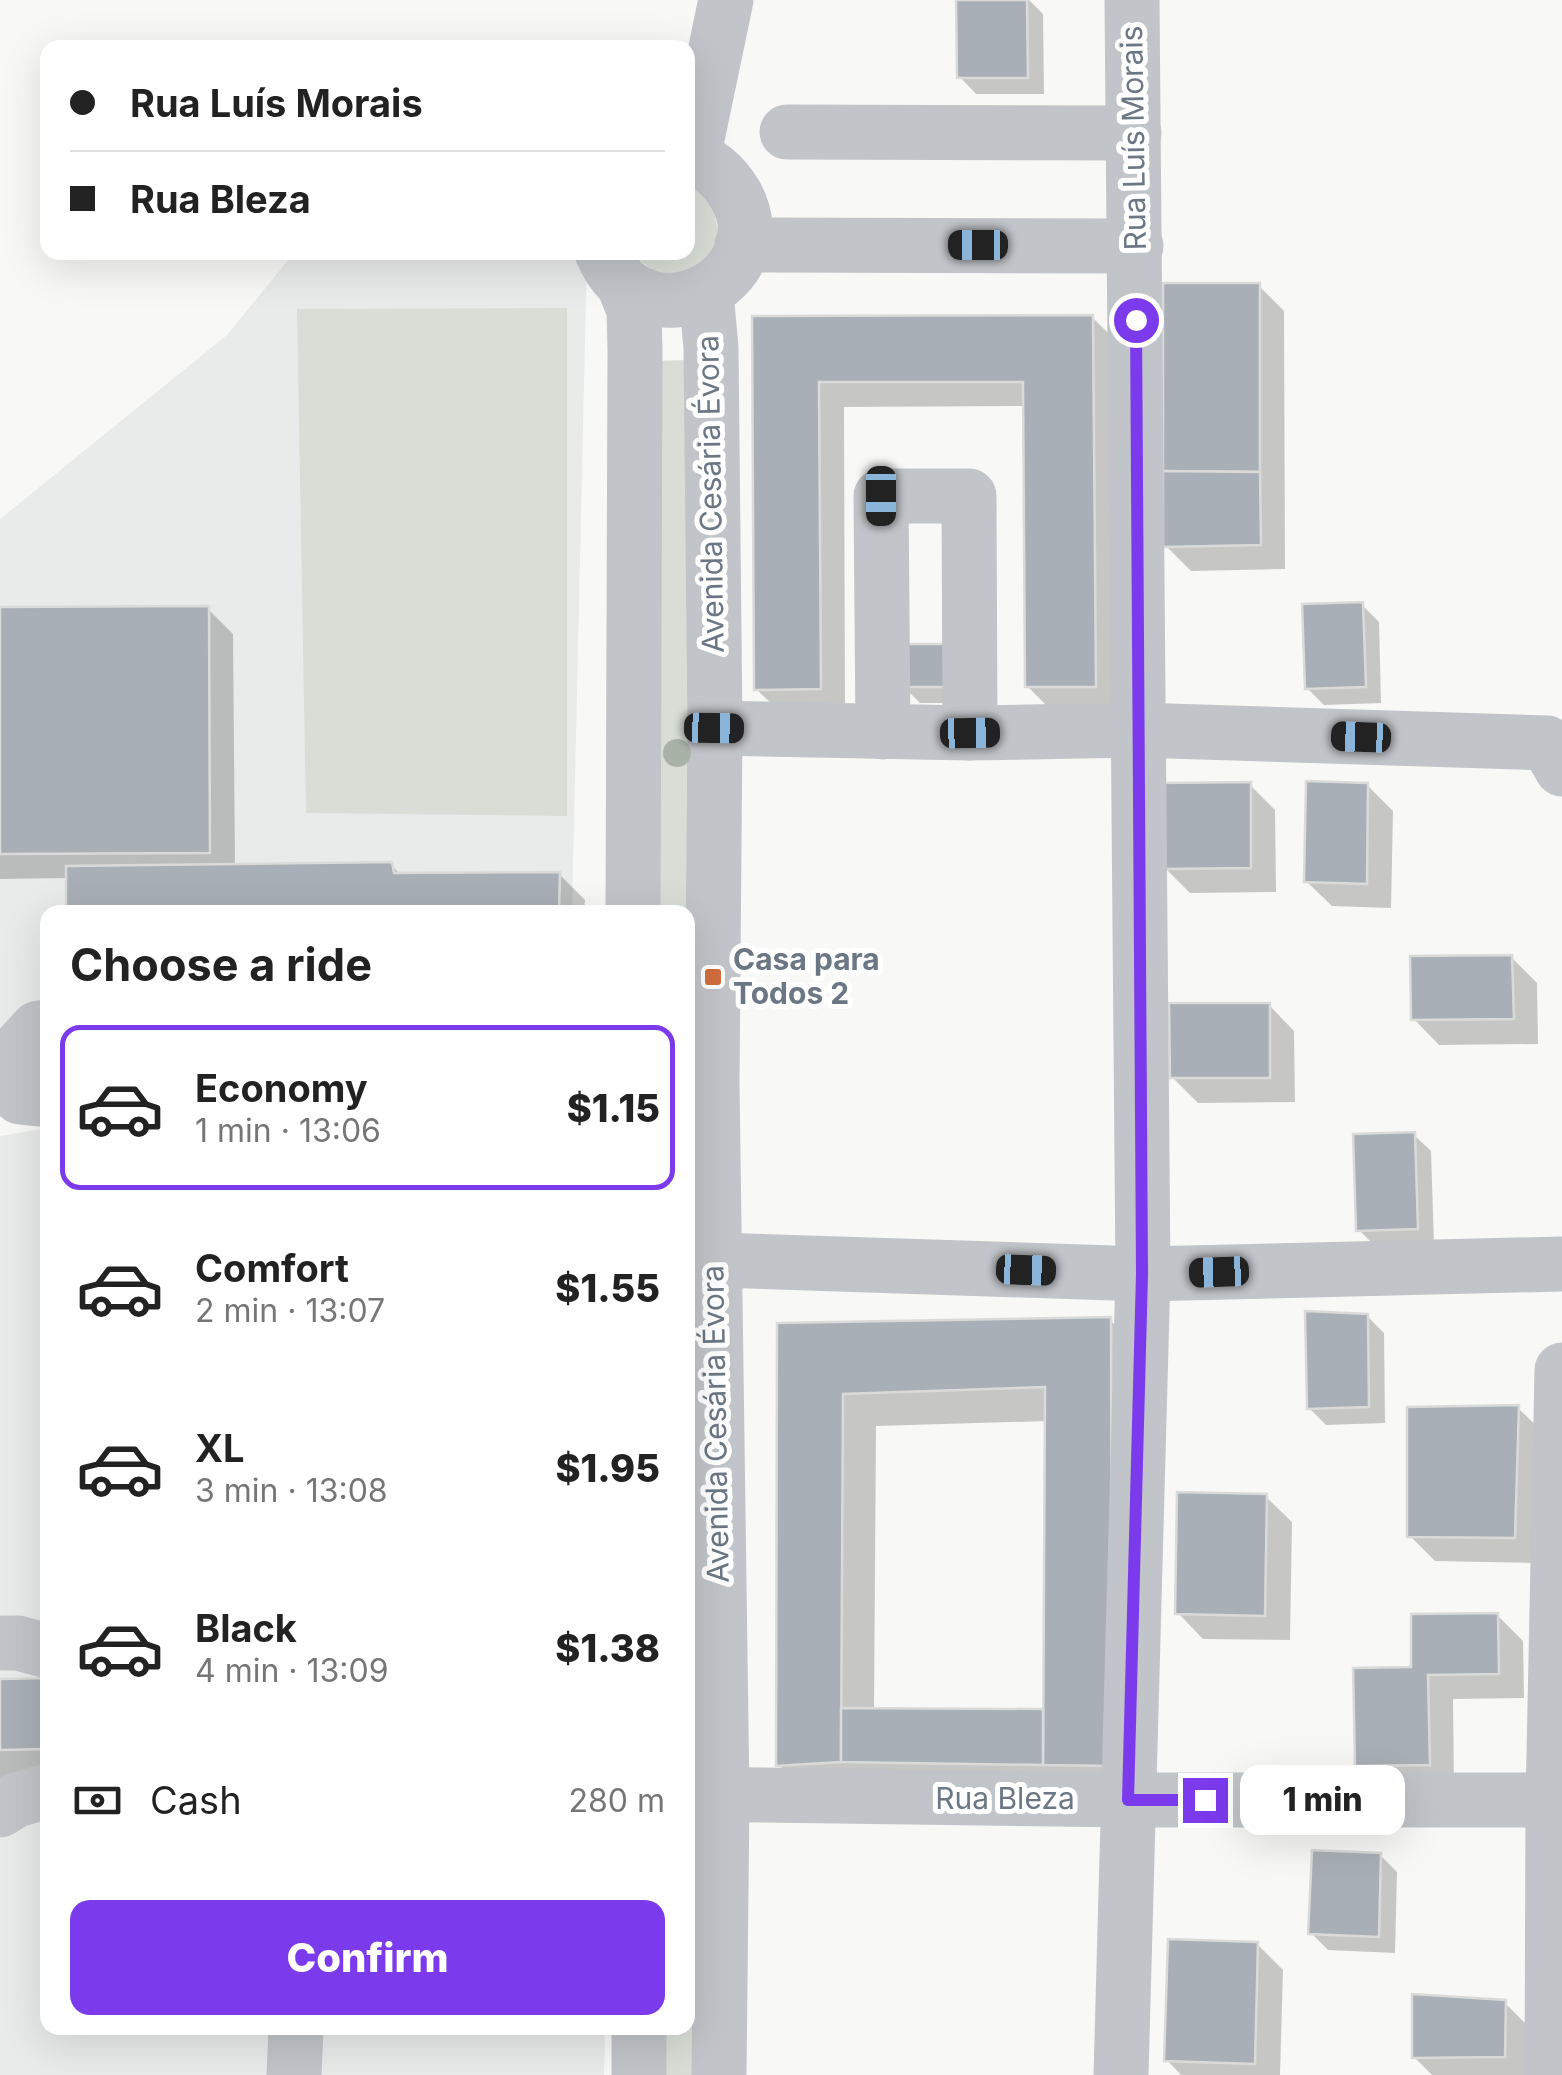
<!DOCTYPE html>
<meta charset="utf-8">
<style>
:root{--surface:#fff;--page:#f6f6f6;--text:#222;--muted:#767676;--line:#e0e0e0;--accent:#7c3aed}
body{margin:0;font-family:Inter,sans-serif;background:var(--page);color:var(--text);height:100vh;display:flex;flex-direction:column;font-size:38px;white-space:nowrap}
*{box-sizing:border-box;margin:0}
p{font-size:32px;color:var(--muted)}
.icon{flex:none;width:55px;height:55px;fill:none;stroke:currentColor;stroke-width:2;stroke-linecap:round;stroke-linejoin:round}
.map{position:relative;flex:1;overflow:hidden}
.drawer{position:absolute;left:40px;top:905px;width:655px;height:1130px;display:flex;flex-direction:column;background:var(--surface);border-radius:20px;box-shadow:0 10px 40px #0002}
.drawer>*{flex:none}
.hud{position:absolute;left:40px;top:40px;width:655px;height:220px;border-radius:20px;box-shadow:0 10px 40px #0002;display:grid;align-content:center;height:220px;padding:0 30px;background:var(--surface)}
.end{position:absolute;width:45px;height:45px;margin:-22px;border:12px solid #7c3aed;background:#fff;box-shadow:0 0 0 5px #fff}
.from{border-radius:50%}
.bubble{position:absolute;height:70px;border-radius:20px;background:var(--surface);box-shadow:0 10px 40px #0002;font-size:32px;font-weight:800;line-height:70px;text-align:center}
.car{position:absolute;width:30px;height:60px;margin:-30px -15px;border-radius:12px;box-shadow:0 0 8px 2px #0007;background:linear-gradient(#222 24%,#8ab4d8 0 40%,#222 0 76%,#8ab4d8 0 86%,#222 0)}
.hud b{display:flex;align-items:center;gap:35px;height:95px;font-size:38px}
.hud b+b{border-top:2px solid var(--line)}
.hud i{width:25px;height:25px;background:var(--text)}
ul{padding:0;list-style:none}
li{display:flex;align-items:center;gap:30px;height:165px;margin:0 20px 15px;padding:0 10px;border:5px solid transparent;border-radius:20px}
li div{flex:1}
li b{display:block;font-size:38px}
li em{font-style:normal;font-weight:800}
li.active{border-color:var(--accent)}
li>.icon{width:90px;height:90px;stroke-width:1.5}
h2{padding:0 30px;font-size:45px;line-height:120px}
.pay{display:flex;align-items:center;gap:25px;height:110px;padding:0 30px;font-size:38px}
.pay p{margin-inline-start:auto}
.button{display:flex;gap:20px;margin-top:auto;padding:20px 30px}
.button a{flex:1;height:115px;border-radius:20px;background:var(--accent);color:#fff;font-size:40px;font-weight:800;line-height:115px;text-align:center}
.map>svg:first-child{display:block}
.built{fill:#e9eaea}
.green{fill:#d8ddd6}
.shadow{fill:#0003;fill-rule:evenodd}
.building{fill:#a9afb6;stroke:#dadad9;stroke-width:2.5}
.lines{fill:none;stroke-linecap:round;stroke-linejoin:round}
.minor{stroke:#c1c4c8;stroke-width:55}
.tree{fill:#a8b2a7}
.route{stroke:#7c3aed;stroke-width:12}
.poi-dot{fill:#d26d3d;stroke:#fff;stroke-width:4}
.labels{text-anchor:middle;stroke-width:10;stroke-linejoin:round;paint-order:stroke}
.street-label{font-size:30px;fill:#6b7784;stroke:#fff}
.poi-label{font-size:30px;font-weight:bold;fill:#6b7784;stroke:#fff;text-anchor:start}
</style>
<div class="map">
<svg width="1562" height="2075" viewBox="0 0 1562 2075">
<rect width="100%" height="100%" fill="#f8f9f7"/>
<g class="built">
<path d="M294 253H587L572 912H48L47 1127 0 1094V519L227 335Z"/>
<path d="M47 1128 48 2028H605L604 2075H0V1136Z"/>
</g>
<g class="green">
<path d="M688 182 712 203 719 235 713 251 688 273H656L630 253 688 252Z"/>
<path d="M567 308V816L306 813 297 309Z"/>
<path d="M689 360 688 912H655L652 361Z"/>
<path d="M688 1319 691 1321 695 1741 688 1751Z"/>
<path d="M688 1899H697L698 2075H660V2028H688Z"/>
</g>
<g class="shadow">
<path d="M959 0H1029L1043 14 1044 94H976L960 77Z"/>
<path d="M1259 286 1284 311 1285 569 1191 571 1165 545Z"/>
<path d="M1092 317 1118 343 1120 711 1053 712 1027 686 1026 406 844 407 845 714H782L756 689 755 318Z"/>
<path d="M1362 605 1379 622 1381 703 1324 705 1307 688Z"/>
<path d="M208 609 233 634 235 866 391 865 401 875 559 874 585 900 584 912H68V878L0 879V610Z"/>
<path d="M902 646 970 703H920L903 686Z"/>
<path d="M1250 785 1275 810 1276 892 1190 893 1165 868Z"/>
<path d="M1367 785 1393 811 1391 908 1332 906 1306 881Z"/>
<path d="M1511 957 1537 983 1538 1044 1439 1045 1414 1019Z"/>
<path d="M1269 1005 1294 1031 1295 1102 1198 1103 1172 1077Z"/>
<path d="M1414 1135 1431 1151 1434 1245 1376 1247 1359 1230Z"/>
<path d="M1367 1316 1384 1333 1385 1423 1326 1425 1309 1408Z"/>
<path d="M1110 1320 1143 1353 1145 1799 812 1798 779 1765V1325ZM1047 1421 1046 1712 874 1711 876 1426Z"/>
<path d="M1518 1408 1544 1433 1539 1563 1435 1561 1410 1536Z"/>
<path d="M1266 1497 1292 1522 1290 1640 1203 1639 1178 1613Z"/>
<path d="M1497 1615 1523 1641 1524 1698 1453 1699 1454 1789 1383 1790 1357 1765 1414 1670Z"/>
<path d="M48 1681V1782L0 1783V1682Z"/>
<path d="M1380 1855 1397 1872 1395 1953 1328 1950 1311 1933Z"/>
<path d="M1257 1944 1283 1970 1280 2075H1181L1167 2060Z"/>
<path d="M1504 2002 1538 2036V2075H1432L1414 2057Z"/>
</g>
<g class="building">
<path d="M956 0H1027L1028 78H957Z"/>
<path d="M1163 283H1260V472L1163 471Z"/>
<path d="M1093 315 1096 687H1025L1023 382H819L821 689 754 690 752 316Z"/>
<path d="M1163 471 1260 472 1261 545 1163 547Z"/>
<path d="M1363 602 1366 687 1305 689 1302 604Z"/>
<path d="M209 606 210 853 0 854V607Z"/>
<rect x="900" y="644" width="54" height="43"/>
<path d="M1306 781 1368 783 1367 884 1304 882Z"/>
<path d="M1251 782V868L1162 869 1161 783Z"/>
<path d="M392 862 394 873 560 872 559 912H66V866Z"/>
<path d="M1512 955 1514 1019 1411 1020 1410 956Z"/>
<path d="M1169 1003H1270V1078H1170Z"/>
<path d="M1415 1132 1418 1229 1356 1231 1353 1134Z"/>
<path d="M1305 1311 1368 1314 1369 1407 1307 1409Z"/>
<path d="M1111 1317 1112 1766 1043 1765 1045 1387 843 1394 841 1762 776 1766 777 1323Z"/>
<path d="M1519 1405 1515 1538 1407 1537V1407Z"/>
<path d="M1177 1492 1267 1494 1265 1616 1175 1614Z"/>
<path d="M1498 1613 1499 1674 1428 1675 1430 1765 1355 1766 1353 1668 1411 1667V1614Z"/>
<path d="M48 1678V1749L0 1750V1679Z"/>
<path d="M841 1708 1043 1709V1765L841 1762Z"/>
<path d="M1312 1850 1381 1853 1379 1937 1308 1934Z"/>
<path d="M1168 1939 1258 1942 1255 2064 1164 2061Z"/>
<path d="M1412 1994 1506 2000 1505 2057 1412 2058Z"/>
</g>
<g class="lines">
<g class="minor">
<path d="M787 132 1134 133"/>
<path d="M693 158 726 0"/>
<path d="M742 245 1136 246"/>
<path d="M602 252C644 352 784 279 735 194 724 176 708 161 688 157"/>
<path d="M624 285 634 310 635 350 633 912"/>
<path d="M706 293 711 348 715 728 712 1083 722 1797 719 2075"/>
<path d="M715 728 970 733 1138 730 1547 743 1562 769"/>
<path d="M883 732 881 496H969L970 733"/>
<path d="M48 1027 38 1028 13 1055 20 1097 48 1100"/>
<path d="M688 1259 1143 1274 1562 1264"/>
<path d="M0 1643H18L48 1651"/>
<path d="M688 1794 1128 1800H1562"/>
<path d="M0 1810 16 1800 48 1791"/>
<path d="M639 2028V2075"/>
<path d="M294 2075 296 2028"/>
<path d="M1121 2075 1143 1274 1132 0"/>
<path d="M1552 2075 1553 1801 1562 1370"/>
</g>
</g>
<circle class="tree" cx="677" cy="753" r="14"/>
<g class="lines">
<path class="route" d="M1136 320 1142 1274 1128 1800H1205"/>
</g>
<rect class="poi-dot" x="703" y="967" width="20" height="20" rx="5"/>
<g class="labels">
<g class="street-label">
<text transform="translate(1134 138) rotate(-91)" y="10">Rua Luís Morais</text>
<text transform="translate(711 494) rotate(-91)" y="10">Avenida Cesária Évora</text>
<text transform="translate(716 1424) rotate(-91)" y="10">Avenida Cesária Évora</text>
<text x="1005" y="1809">Rua Bleza</text>
</g>
<g class="poi-label">
<text x="733" y="970">Casa para<tspan x="733" dy="34">Todos 2</tspan></text>
</g>
</g>
</svg>
<i class="end from" style="left:1136px;top:320px"></i>
<i class="end" style="left:1205px;top:1800px"></i>
<div class="bubble" style="left:1240px;top:1765px;width:165px">1 min</div>
<i class="car" style="left:978px;top:245px;rotate:270deg"></i>
<i class="car" style="left:881px;top:496px;rotate:180deg"></i>
<i class="car" style="left:714px;top:728px;rotate:91deg"></i>
<i class="car" style="left:970px;top:733px;rotate:89deg"></i>
<i class="car" style="left:1361px;top:737px;rotate:272deg"></i>
<i class="car" style="left:1026px;top:1270px;rotate:92deg"></i>
<i class="car" style="left:1219px;top:1272px;rotate:268deg"></i>
<div class="hud">
<b><i class="from"></i>Rua Luís Morais</b>
<b><i></i>Rua Bleza</b>
</div>
<section class="drawer">
<h2>Choose a ride</h2>
<ul>
<li class="active"><svg class="icon" aria-label="car" viewBox="0 0 24 24"><path d="M5 17H2v-5l4-1 3-4h7l3 4 3 1v5h-3M9 17h6M6 11h13"/><circle cx="7" cy="17" r="2"/><circle cx="17" cy="17" r="2"/></svg><div><b>Economy</b><p>1 min · 13:06</p></div><em>$1.15</em></li>
<li><svg class="icon" aria-label="car" viewBox="0 0 24 24"><path d="M5 17H2v-5l4-1 3-4h7l3 4 3 1v5h-3M9 17h6M6 11h13"/><circle cx="7" cy="17" r="2"/><circle cx="17" cy="17" r="2"/></svg><div><b>Comfort</b><p>2 min · 13:07</p></div><em>$1.55</em></li>
<li><svg class="icon" aria-label="car" viewBox="0 0 24 24"><path d="M5 17H2v-5l4-1 3-4h7l3 4 3 1v5h-3M9 17h6M6 11h13"/><circle cx="7" cy="17" r="2"/><circle cx="17" cy="17" r="2"/></svg><div><b>XL</b><p>3 min · 13:08</p></div><em>$1.95</em></li>
<li><svg class="icon" aria-label="car" viewBox="0 0 24 24"><path d="M5 17H2v-5l4-1 3-4h7l3 4 3 1v5h-3M9 17h6M6 11h13"/><circle cx="7" cy="17" r="2"/><circle cx="17" cy="17" r="2"/></svg><div><b>Black</b><p>4 min · 13:09</p></div><em>$1.38</em></li>
</ul>
<div class="pay"><svg class="icon" aria-label="cash" viewBox="0 0 24 24"><path d="M3 7h18v10H3z"/><circle cx="12" cy="12" r="2"/></svg>Cash<p>280 m</p></div>
<div class="button"><a>Confirm</a></div>
</section>
</div>
